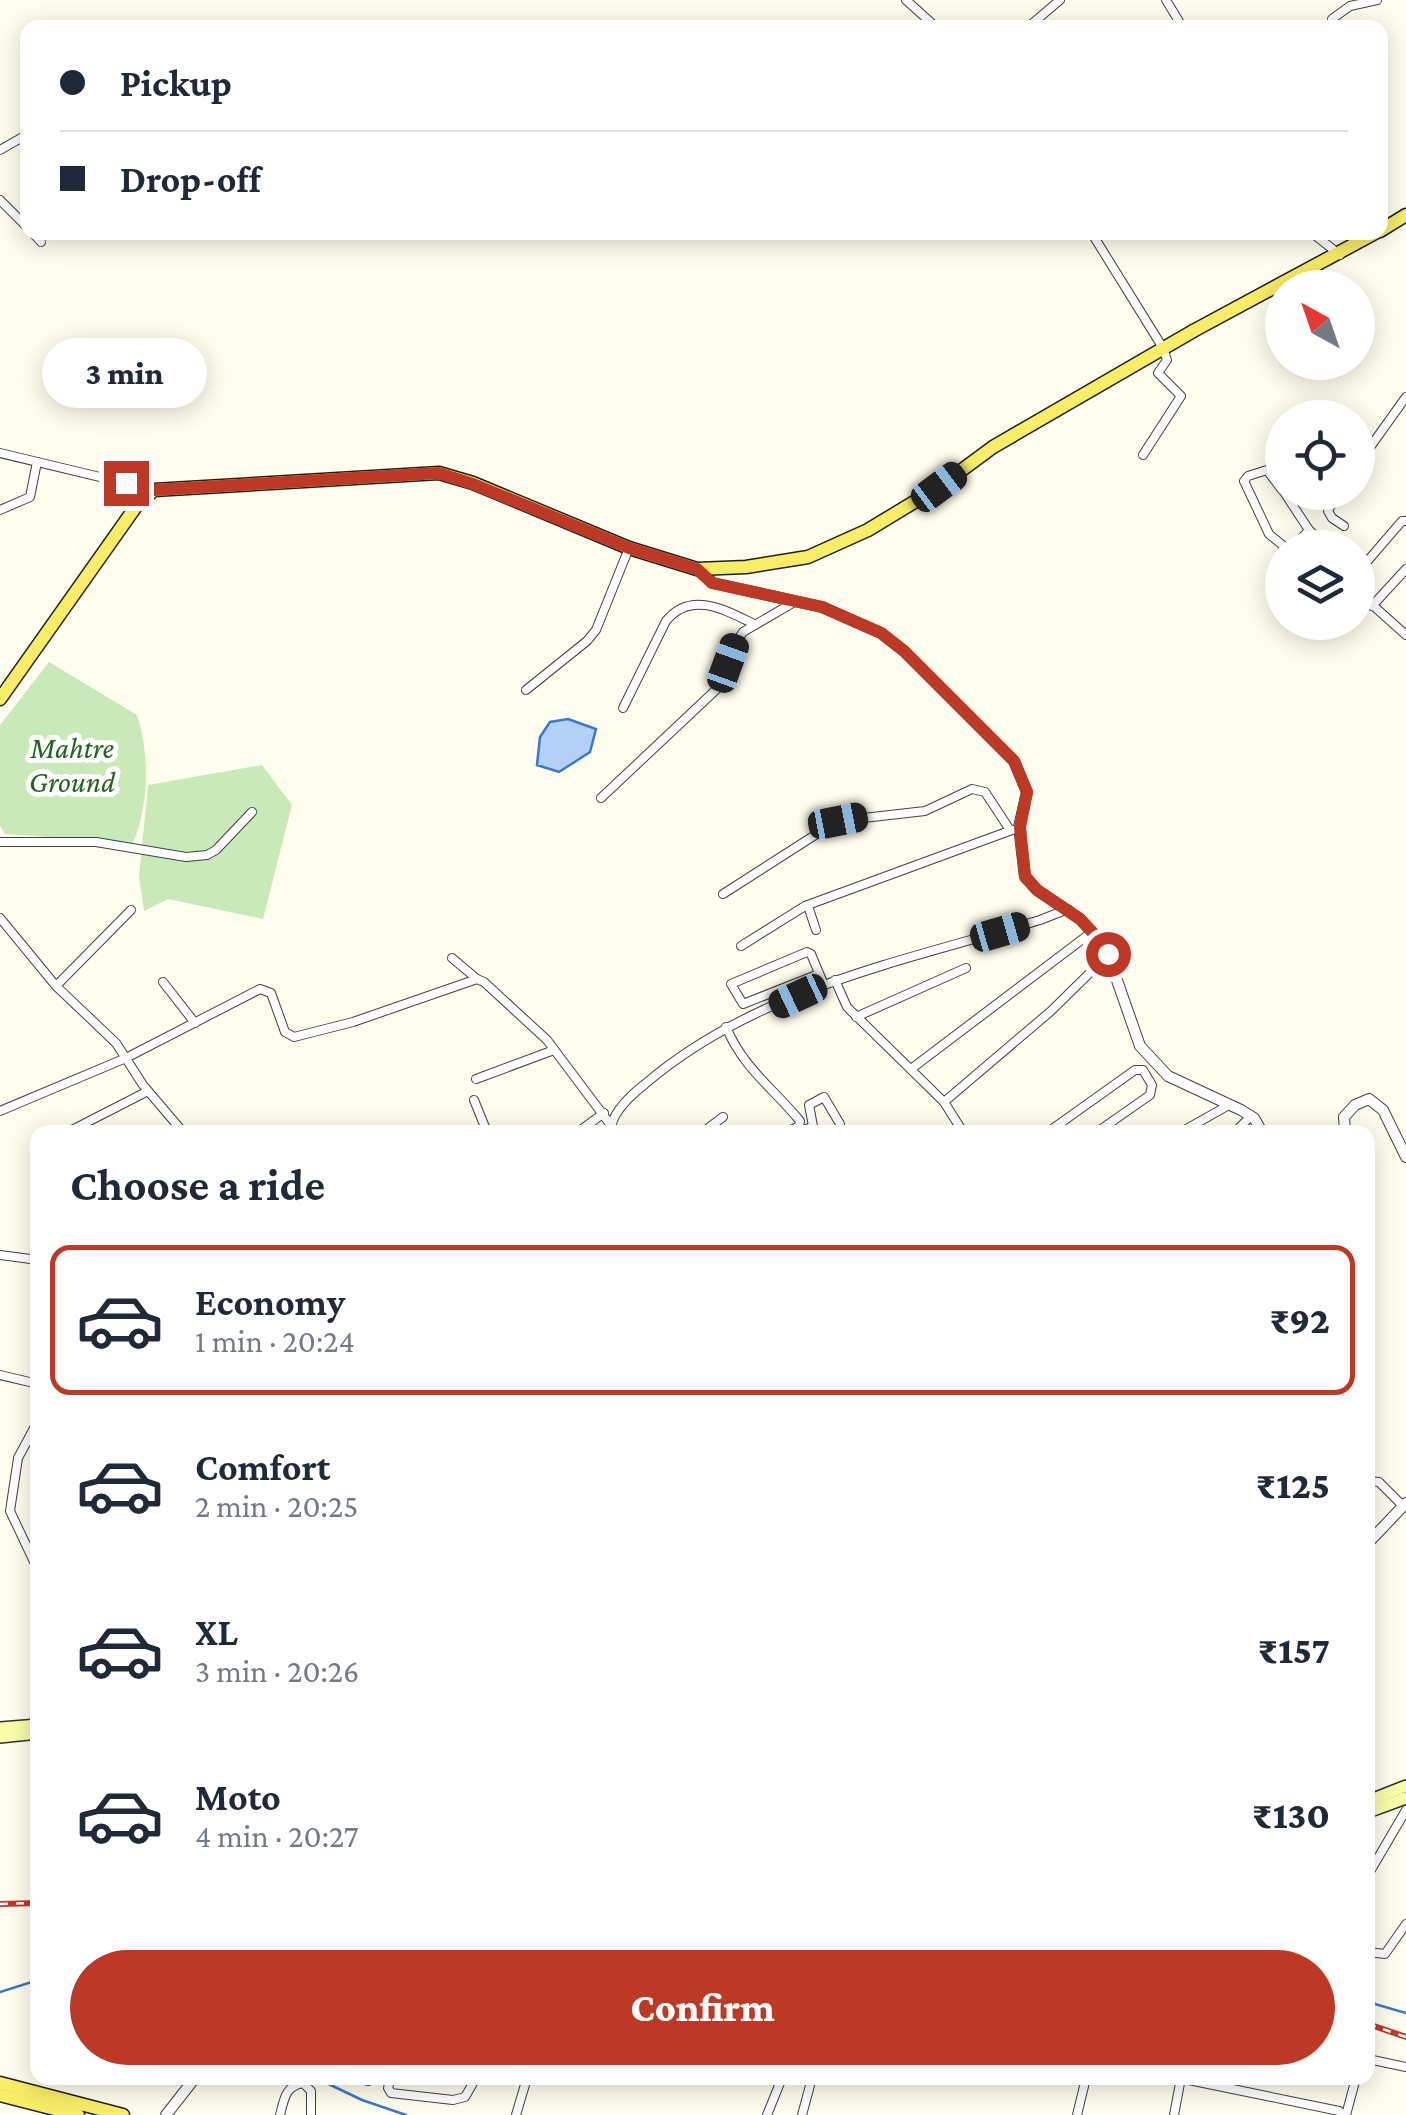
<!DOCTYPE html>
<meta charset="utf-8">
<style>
:root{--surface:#fff;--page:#f6f6f7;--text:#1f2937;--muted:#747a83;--line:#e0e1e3;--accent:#bd3926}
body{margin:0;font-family:"Crimson Pro",serif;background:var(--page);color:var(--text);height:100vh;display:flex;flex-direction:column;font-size:38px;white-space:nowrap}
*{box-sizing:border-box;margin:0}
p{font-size:32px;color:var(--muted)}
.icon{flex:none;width:55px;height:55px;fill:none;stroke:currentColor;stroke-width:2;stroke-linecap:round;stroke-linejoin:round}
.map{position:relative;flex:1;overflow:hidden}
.details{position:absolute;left:30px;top:1125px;width:1345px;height:960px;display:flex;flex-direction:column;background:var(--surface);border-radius:20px;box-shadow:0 5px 25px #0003}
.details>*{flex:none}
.top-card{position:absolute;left:20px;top:20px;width:1368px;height:220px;border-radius:20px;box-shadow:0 5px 25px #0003;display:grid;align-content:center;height:220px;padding:0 40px;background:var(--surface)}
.needle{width:65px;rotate:320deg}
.tools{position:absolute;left:1265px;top:270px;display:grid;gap:20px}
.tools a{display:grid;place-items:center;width:110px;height:110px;border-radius:50%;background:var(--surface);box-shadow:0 5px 25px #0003;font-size:50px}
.end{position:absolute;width:45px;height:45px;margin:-22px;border:12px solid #bd3926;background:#fff;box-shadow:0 0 0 5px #fff}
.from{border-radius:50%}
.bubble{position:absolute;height:70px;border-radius:35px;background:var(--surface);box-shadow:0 5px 25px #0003;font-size:32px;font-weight:800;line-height:70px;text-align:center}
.car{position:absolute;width:30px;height:60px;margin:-30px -15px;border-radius:12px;box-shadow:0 0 8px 2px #0007;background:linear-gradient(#222 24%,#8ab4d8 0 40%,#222 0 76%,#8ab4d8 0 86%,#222 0)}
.top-card b{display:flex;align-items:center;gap:35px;height:95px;font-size:38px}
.top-card b+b{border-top:2px solid var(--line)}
.top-card i{width:25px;height:25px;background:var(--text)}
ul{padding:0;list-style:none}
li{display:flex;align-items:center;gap:30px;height:150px;margin:0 20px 15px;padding:0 20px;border:5px solid transparent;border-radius:20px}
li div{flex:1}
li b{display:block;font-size:38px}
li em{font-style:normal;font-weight:800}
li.selected{border-color:var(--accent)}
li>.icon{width:90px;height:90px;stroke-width:1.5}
h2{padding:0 40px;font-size:45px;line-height:120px}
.action{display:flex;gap:20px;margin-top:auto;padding:20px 40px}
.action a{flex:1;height:115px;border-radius:60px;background:var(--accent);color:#fff;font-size:40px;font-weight:800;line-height:115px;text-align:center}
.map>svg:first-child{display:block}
.green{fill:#c9e9b8}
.water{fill:#b3d1f6;stroke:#3b79cc;stroke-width:2.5}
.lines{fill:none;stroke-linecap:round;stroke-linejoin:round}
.stream{stroke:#3b79cc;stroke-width:2.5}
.minor-casing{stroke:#414141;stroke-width:10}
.tertiary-casing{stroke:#414141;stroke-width:12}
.secondary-casing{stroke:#303030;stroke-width:14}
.primary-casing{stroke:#1f1f1f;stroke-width:15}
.minor{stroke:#fff;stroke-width:8}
.tertiary{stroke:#fff;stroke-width:10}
.secondary{stroke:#f9feaa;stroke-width:11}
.primary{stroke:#f7ed66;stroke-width:12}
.rail-casing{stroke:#bd3926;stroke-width:6}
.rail{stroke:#fff;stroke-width:2.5;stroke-dasharray:8;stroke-linecap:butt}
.route{stroke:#bd3926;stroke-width:12}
.labels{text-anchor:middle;stroke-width:10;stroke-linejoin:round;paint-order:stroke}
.park-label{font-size:30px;font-style:italic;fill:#20651e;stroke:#fff}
</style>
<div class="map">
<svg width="1406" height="2115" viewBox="0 0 1406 2115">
<rect width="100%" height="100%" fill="#fffeee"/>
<g class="green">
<path d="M49 662 137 715C150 755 149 805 133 843L5 834 0 826V725Z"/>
<path d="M262 765 292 805 263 919 168 899 144 911 139 877 148 785Z"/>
</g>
<path class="water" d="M568 719 596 729 590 752 559 772 537 765 540 737 550 722Z"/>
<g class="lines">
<g class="stream">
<path d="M0 1992 38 1980"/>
<path d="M1368 2002 1406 2013"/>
<path d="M316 2078 362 2100 406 2115"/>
</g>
<defs>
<g id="minor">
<path d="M906 0 937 28"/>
<path d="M1166 0 1183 28"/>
<path d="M1332 19 1350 6 1377 0"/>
<path d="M131 28 134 25"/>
<path d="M1027 28 1060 0"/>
<path d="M0 150 28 134"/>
<path d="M0 200 28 228"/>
<path d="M32 232 41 242"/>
<path d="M1091 232 1163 348 1167 360 1158 373 1181 396 1143 455"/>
<path d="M1311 232 1340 255"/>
<path d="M0 453 154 490"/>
<path d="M1358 464 1406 397"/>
<path d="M1282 490 1267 470 1248 476 1244 481 1269 534 1286 548"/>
<path d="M1284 492 1309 530 1328 548"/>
<path d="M1338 492 1328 511 1332 518 1344 526"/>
<path d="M0 510 30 497 37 462"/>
<path d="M1293 548 1309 530"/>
<path d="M1358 572 1402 521H1406"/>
<path d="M1358 592 1406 635"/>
<path d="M1372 606 1406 569"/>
<path d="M526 690 587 641 596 630 629 548"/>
<path d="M623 708 666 621C691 590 725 610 754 624"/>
<path d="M601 798 720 686 737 641 743 632 796 601"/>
<path d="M0 842H96L186 857 207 855 216 850 252 812"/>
<path d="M723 894 837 821 925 811 972 789 985 792 1010 830"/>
<path d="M808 906 816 930"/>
<path d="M0 918 56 986 116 1043 143 1085 183 1132"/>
<path d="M741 946 805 906 1012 830"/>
<path d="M452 958 477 979"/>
<path d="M819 974 743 1004 731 984 807 952 811 954 824 985"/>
<path d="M835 980 847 1007 944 1102 963 1132"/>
<path d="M163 982 195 1023"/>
<path d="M56 986 131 910"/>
<path d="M856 1017 966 968"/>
<path d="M726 1027C744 1069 772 1087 800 1121L799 1126 787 1132"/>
<path d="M911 1069 1092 932"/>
<path d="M476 1079 554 1050"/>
<path d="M474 1100 487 1132"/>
<path d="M944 1102 1051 1011 1108 955"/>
<path d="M0 1111 126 1058 260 989 271 993 285 1032 294 1037 353 1022 477 979 484 982 547 1040 610 1124"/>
<path d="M68 1132 148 1091"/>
<path d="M578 1132 604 1113"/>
<path d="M611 1132C610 1114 631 1095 645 1084 756 989 904 961 1040 920L1068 909"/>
<path d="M703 1132 723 1117"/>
<path d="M801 1132 813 1126 809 1105 824 1097 840 1124 841 1132"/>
<path d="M1048 1132 1135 1070H1143L1152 1085 1150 1095 1097 1132"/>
<path d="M1181 1132 1229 1105"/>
<path d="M1235 1132 1251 1116"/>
<path d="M0 1255 38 1260"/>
<path d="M0 1375 38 1384"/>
<path d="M38 1421 18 1458 10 1511 38 1570"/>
<path d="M1368 1481 1379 1482 1403 1506"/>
<path d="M1368 1875 1406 1810"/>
<path d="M1368 1952 1385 1954 1406 1924"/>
<path d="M1368 2059 1406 2067"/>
<path d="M355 2078 368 2081 376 2078"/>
<path d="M391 2078 388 2088 391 2093 453 2100 465 2097 476 2078"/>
<path d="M1179 2078 1339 2111 1344 2115"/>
<path d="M280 2115C284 2100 285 2086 303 2083L311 2091V2115"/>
<path d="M516 2115 527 2078"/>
<path d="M767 2115 782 2078"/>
<path d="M802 2115 812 2078"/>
<path d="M1077 2115 1086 2078"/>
<path d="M1174 2115 1181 2078"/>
<path d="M1346 2115 1356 2078"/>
</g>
<g id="tertiary">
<path d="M697 569 713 583 822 607 881 633 904 651 1014 761 1027 792 1019 827 1025 877 1037 890 1080 919 1105 946 1140 1046 1168 1076 1241 1110 1254 1118 1262 1132"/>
<path d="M1345 1132 1344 1117 1355 1105 1369 1099 1383 1110 1406 1157"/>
<path d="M1368 1543 1406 1503"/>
<path d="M166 2115 195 2078"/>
</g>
<g id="secondary">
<path d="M0 1728 38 1725"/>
<path d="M0 1737 38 1733"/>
<path d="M1368 1801 1406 1786"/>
<path d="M1368 1812 1406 1798"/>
</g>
<g id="primary">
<path d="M1380 231 1406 215"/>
<path d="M0 699 137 505 154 490 439 473 473 483 629 548 697 569 746 567 808 557 868 530 939 487 993 447 1195 330 1377 232"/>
<path d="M0 2083 123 2115"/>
<path d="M0 2095 78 2115"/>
</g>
</defs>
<use href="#minor" class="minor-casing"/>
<use href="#tertiary" class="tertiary-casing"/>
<use href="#secondary" class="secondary-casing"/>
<use href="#primary" class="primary-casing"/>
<use href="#minor" class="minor"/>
<use href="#tertiary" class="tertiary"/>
<use href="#secondary" class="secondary"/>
<use href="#primary" class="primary"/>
<defs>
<g id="rail">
<path d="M0 1904 38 1903"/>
<path d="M1368 2024 1406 2037"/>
</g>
</defs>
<use href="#rail" class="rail-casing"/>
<use href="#rail" class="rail"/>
</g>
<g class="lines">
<path class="route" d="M126 483 154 490 438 473 473 484 629 548 697 569 712 583 822 607 881 633 904 651 1014 761 1027 792 1020 827 1025 876 1037 890 1080 919 1105 946 1108 954"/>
</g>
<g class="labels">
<g class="park-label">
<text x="72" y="758">Mahtre<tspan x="72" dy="34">Ground</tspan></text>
</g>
</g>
</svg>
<div class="tools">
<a><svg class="needle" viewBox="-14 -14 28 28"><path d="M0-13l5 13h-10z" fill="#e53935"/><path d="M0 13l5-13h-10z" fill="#747a83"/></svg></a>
<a><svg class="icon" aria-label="locate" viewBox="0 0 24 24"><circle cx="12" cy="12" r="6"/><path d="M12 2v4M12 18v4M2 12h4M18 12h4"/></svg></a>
<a><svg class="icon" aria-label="layers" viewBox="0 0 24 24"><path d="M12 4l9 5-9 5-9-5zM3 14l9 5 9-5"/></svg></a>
</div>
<i class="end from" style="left:1108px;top:954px"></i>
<i class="end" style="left:126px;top:483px"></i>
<div class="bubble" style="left:42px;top:338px;width:165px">3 min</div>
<i class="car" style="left:939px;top:487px;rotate:53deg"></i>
<i class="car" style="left:728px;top:663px;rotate:20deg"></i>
<i class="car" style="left:838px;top:821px;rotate:79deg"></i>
<i class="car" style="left:1000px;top:932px;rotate:74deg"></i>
<i class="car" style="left:798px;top:996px;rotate:245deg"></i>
<div class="top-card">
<b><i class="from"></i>Pickup</b>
<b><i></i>Drop-off</b>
</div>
<section class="details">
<h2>Choose a ride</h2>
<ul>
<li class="selected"><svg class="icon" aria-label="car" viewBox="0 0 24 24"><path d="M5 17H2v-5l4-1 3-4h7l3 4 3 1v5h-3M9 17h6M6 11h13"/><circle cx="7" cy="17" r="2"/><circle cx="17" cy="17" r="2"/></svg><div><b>Economy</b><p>1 min · 20:24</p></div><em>₹92</em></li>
<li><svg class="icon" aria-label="car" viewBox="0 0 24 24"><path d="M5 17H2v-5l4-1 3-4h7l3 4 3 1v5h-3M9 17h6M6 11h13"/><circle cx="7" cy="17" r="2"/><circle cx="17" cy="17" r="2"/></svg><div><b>Comfort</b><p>2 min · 20:25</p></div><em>₹125</em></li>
<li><svg class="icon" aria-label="car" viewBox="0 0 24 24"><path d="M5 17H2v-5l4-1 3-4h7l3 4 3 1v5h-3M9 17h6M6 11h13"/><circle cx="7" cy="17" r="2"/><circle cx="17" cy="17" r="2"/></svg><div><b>XL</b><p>3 min · 20:26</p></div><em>₹157</em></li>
<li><svg class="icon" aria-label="car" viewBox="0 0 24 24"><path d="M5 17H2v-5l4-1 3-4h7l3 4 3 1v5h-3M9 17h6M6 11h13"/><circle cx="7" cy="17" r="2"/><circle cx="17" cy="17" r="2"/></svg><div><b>Moto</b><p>4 min · 20:27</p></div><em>₹130</em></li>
</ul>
<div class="action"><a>Confirm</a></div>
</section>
</div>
